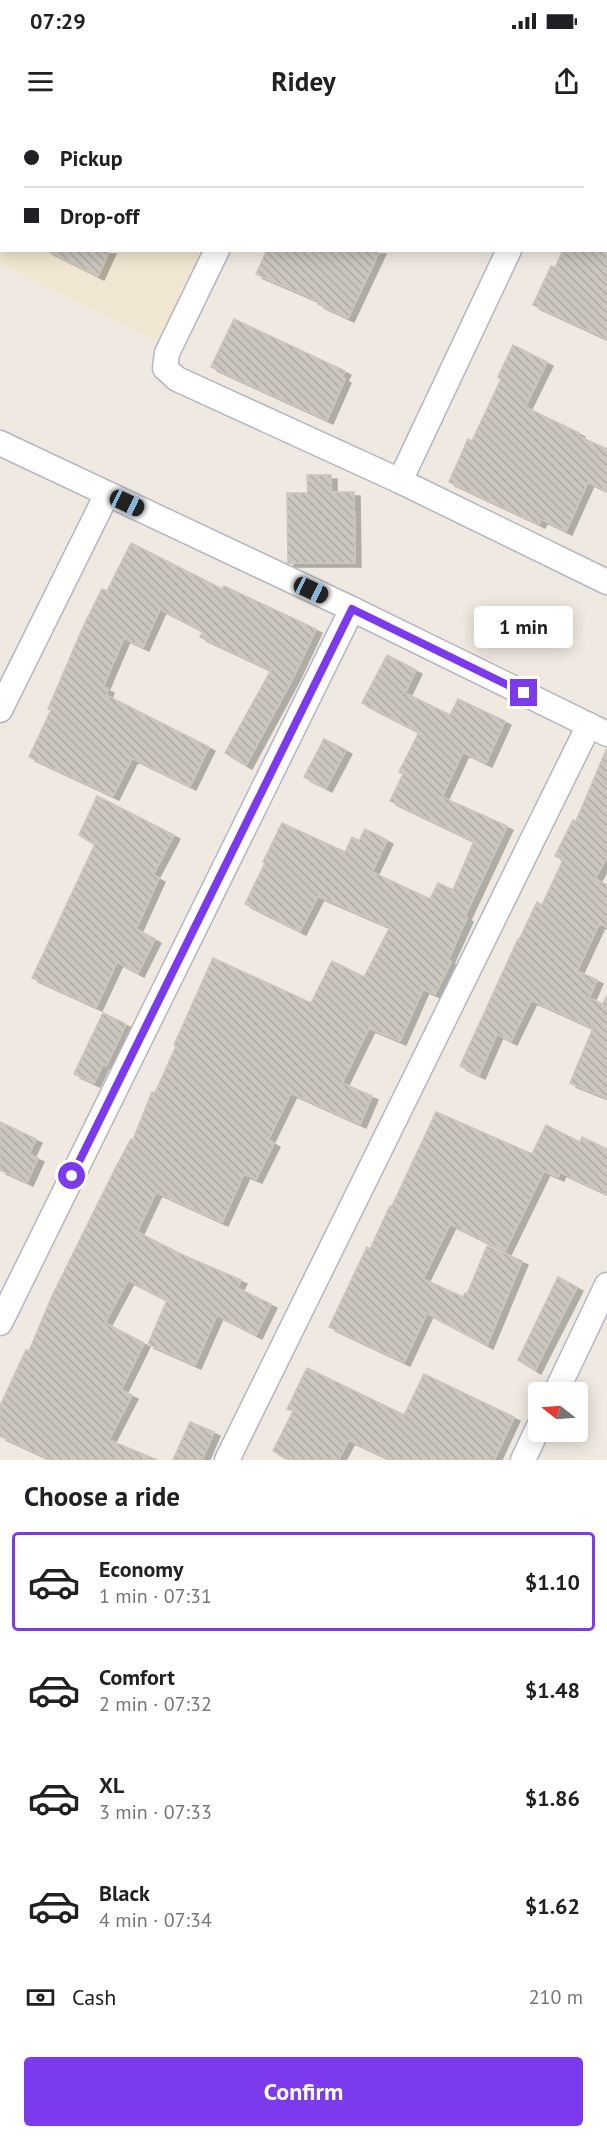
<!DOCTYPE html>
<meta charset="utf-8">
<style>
:root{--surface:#fff;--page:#f2f2f2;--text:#202124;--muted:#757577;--line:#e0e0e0;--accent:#7c3aed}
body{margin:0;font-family:"PT Sans",sans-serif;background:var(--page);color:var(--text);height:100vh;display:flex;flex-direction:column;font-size:22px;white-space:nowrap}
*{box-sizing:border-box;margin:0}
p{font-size:20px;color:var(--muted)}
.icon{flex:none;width:33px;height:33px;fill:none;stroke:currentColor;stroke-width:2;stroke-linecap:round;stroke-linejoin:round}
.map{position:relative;height:1340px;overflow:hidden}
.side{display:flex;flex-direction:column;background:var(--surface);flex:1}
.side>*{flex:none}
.guide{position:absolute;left:0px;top:0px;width:608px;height:132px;box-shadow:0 3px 15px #0003;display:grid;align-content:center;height:132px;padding:0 24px;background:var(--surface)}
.needle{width:39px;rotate:287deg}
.tools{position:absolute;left:528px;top:1262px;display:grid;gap:12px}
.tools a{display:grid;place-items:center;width:60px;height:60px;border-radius:6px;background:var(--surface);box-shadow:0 3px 15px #0003;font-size:30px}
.end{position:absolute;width:27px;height:27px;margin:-14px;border:8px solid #7c3aed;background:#fff;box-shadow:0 0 0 3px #fff}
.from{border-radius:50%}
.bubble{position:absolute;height:42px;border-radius:6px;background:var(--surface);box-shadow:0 3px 15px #0003;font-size:20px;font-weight:700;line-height:42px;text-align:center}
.car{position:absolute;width:18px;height:36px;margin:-18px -9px;border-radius:8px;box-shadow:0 0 4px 2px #0007;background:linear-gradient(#222 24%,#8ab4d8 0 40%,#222 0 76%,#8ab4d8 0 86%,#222 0)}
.guide b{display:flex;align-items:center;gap:21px;height:57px;font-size:22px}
.guide b+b{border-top:2px solid var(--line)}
.guide i{width:15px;height:15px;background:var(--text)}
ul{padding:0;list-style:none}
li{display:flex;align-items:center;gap:18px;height:99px;margin:0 12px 9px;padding:0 12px;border:3px solid transparent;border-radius:6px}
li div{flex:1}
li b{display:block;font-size:22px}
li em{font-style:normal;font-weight:700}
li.on{border-color:var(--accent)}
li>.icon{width:54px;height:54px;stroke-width:1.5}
h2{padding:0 24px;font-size:27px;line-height:72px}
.pay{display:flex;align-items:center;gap:15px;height:66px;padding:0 24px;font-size:22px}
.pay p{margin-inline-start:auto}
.button{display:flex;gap:12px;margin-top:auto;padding:12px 24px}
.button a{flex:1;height:69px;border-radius:6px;background:var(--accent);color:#fff;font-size:24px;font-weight:700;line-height:69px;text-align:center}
.status{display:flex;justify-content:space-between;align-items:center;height:42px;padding:0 30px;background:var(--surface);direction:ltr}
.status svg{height:16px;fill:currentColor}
header{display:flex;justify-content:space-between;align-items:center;height:78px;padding:0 24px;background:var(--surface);font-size:27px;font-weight:700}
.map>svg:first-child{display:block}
.education{fill:#f0e6d1}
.building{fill:url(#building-back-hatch);stroke:#cbc5ba;stroke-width:1.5;filter:url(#shadow)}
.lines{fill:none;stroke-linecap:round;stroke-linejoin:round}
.street-casing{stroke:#b4b7c1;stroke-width:27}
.street{stroke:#fff;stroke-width:24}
.route{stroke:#7c3aed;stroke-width:8}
</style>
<div class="status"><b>07:29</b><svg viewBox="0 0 49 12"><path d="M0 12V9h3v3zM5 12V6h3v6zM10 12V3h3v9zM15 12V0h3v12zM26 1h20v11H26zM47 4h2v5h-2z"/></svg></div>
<header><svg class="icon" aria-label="menu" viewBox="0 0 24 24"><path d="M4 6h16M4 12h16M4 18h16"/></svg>Ridey<svg class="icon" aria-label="share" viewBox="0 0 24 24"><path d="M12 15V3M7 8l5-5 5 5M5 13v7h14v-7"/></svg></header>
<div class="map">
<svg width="607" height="1340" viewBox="0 0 607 1340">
<defs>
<pattern id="building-back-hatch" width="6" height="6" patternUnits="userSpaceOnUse" patternTransform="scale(1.5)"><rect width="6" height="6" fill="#cbc7bf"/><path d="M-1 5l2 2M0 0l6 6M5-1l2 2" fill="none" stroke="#afaba4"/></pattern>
<filter id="shadow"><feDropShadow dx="6" dy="4" stdDeviation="0" flood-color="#0004"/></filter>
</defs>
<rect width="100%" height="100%" fill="#efe9e1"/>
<path class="education" d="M0 0H265L2 2V130L204 131 160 223 0 144Z"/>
<g class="building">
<path d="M46 130H110L98 156Z"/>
<path d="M267 130H380L348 198 318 184 319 181 256 154Z"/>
<path d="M563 130H607V219L533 185 551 146 555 148Z"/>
<path d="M234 199 345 251 342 257 345 259 327 300 211 247Z"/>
<path d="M513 225 547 242 525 287 579 313 578 316 607 329V371L588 362 566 411 541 399 539 404 449 362 468 319 472 321 501 259 498 257Z"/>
<path d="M307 355H331V372H354L355 443H288L287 373H308Z"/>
<path d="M131 423 222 469 224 466 316 509 293 558 246 645 225 633 271 550 200 517 203 511 160 489 143 527 124 518 103 567 108 569 106 575 209 627 190 666 132 638 113 676 29 637 51 590 48 589 83 507 102 469 107 471Z"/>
<path d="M387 535 416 550 405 573 450 595 458 579 505 601 486 643 463 632 442 677 507 706 465 796 467 798 448 840 451 842 435 874 423 869 400 921 369 908 342 963 372 976 360 1004 291 973 268 1020 274 1023 256 1059 244 1054 222 1102 156 1072 137 1112 185 1136 241 1160 237 1168 271 1184 256 1215 217 1195 195 1245 148 1224 167 1180 128 1160 105 1203 144 1223 121 1270 132 1275 109 1320 157 1340H52L0 1316V1286L26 1230 29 1231 52 1176 116 1047 131 1019 133 1020 152 972 155 973 176 926 174 925 213 838 311 883 332 841 364 857 390 807 318 776 300 811 245 784 265 743 263 742 282 703 345 732 352 717 359 721 365 709 387 720 372 752 430 779 438 763 453 770 474 721 390 681 403 654 399 652 419 612 362 583Z"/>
<path d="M324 619 346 630 326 668 304 657Z"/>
<path d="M607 628V737L595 759 607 765V807L599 804 577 851 597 860 589 878 603 884 607 875V978L570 963 593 908 531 880 511 921 497 914 479 955 460 946 518 819 519 820 537 782 542 785 563 740 555 736 573 700 576 701Z"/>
<path d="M97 676 174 715 153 755 159 758 136 809 155 819 138 853 117 842 96 887 32 858 95 724 79 715Z"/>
<path d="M103 893 126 904 106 946 103 944 94 963 74 954Z"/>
<path d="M436 992 532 1034 546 1005 580 1022 582 1017 607 1029V1074L560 1052 558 1057 544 1051 505 1131 450 1104 423 1159 463 1177 465 1173 467 1174 487 1126 522 1141 487 1225 427 1193 404 1242 329 1207 367 1127 370 1129 390 1086H392Z"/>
<path d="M0 1002 36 1019 29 1034 38 1038 27 1062 0 1050Z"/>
<path d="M558 1157 577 1167 535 1250 518 1240Z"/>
<path d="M307 1248 404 1295 424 1254 514 1297 494 1340H392L349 1320 338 1340H290L273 1331 293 1291 287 1289Z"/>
<path d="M190 1302 214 1312 202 1340H173Z"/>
</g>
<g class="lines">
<defs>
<g id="street">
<path d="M280 2V0"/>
<path d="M570 2 571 0"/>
<path d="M217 130 167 233 165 248 177 259 400 361 607 462"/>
<path d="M0 323 352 489 607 614"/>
<path d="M400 361 509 130"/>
<path d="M0 590 107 374"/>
<path d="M0 1203 352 489"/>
<path d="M556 1272 607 1165"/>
<path d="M227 1340 589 605"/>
<path d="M523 1340 538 1308"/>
</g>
</defs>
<use href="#street" class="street-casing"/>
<use href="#street" class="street"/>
</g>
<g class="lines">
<path class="route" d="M72 1056 352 489 524 573"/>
</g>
</svg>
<div class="tools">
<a><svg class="needle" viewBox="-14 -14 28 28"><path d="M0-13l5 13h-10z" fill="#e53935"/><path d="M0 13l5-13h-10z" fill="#757577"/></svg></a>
</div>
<i class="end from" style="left:72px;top:1056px"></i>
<i class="end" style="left:524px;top:573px"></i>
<div class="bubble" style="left:474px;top:486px;width:99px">1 min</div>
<i class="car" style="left:127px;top:383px;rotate:115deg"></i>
<i class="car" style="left:311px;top:470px;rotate:115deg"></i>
<div class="guide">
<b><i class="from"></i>Pickup</b>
<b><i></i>Drop-off</b>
</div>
</div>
<section class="side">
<h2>Choose a ride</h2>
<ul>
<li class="on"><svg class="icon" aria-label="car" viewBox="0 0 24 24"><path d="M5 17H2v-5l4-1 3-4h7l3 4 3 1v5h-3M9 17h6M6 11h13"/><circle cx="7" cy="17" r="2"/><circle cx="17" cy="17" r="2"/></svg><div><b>Economy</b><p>1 min · 07:31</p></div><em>$1.10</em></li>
<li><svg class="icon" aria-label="car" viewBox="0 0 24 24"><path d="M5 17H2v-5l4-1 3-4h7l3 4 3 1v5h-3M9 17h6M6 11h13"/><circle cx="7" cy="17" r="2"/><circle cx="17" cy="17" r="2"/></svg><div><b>Comfort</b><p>2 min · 07:32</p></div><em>$1.48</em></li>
<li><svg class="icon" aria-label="car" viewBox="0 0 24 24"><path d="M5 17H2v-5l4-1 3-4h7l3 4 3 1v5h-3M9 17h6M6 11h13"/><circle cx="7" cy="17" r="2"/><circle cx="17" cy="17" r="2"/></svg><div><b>XL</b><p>3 min · 07:33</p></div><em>$1.86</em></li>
<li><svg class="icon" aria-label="car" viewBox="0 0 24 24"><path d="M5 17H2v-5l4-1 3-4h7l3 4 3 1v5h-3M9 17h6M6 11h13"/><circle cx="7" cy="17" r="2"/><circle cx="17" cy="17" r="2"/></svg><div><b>Black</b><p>4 min · 07:34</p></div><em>$1.62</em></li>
</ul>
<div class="pay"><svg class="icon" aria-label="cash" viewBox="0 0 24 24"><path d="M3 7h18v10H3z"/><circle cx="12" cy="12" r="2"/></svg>Cash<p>210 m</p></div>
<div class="button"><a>Confirm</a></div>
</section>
